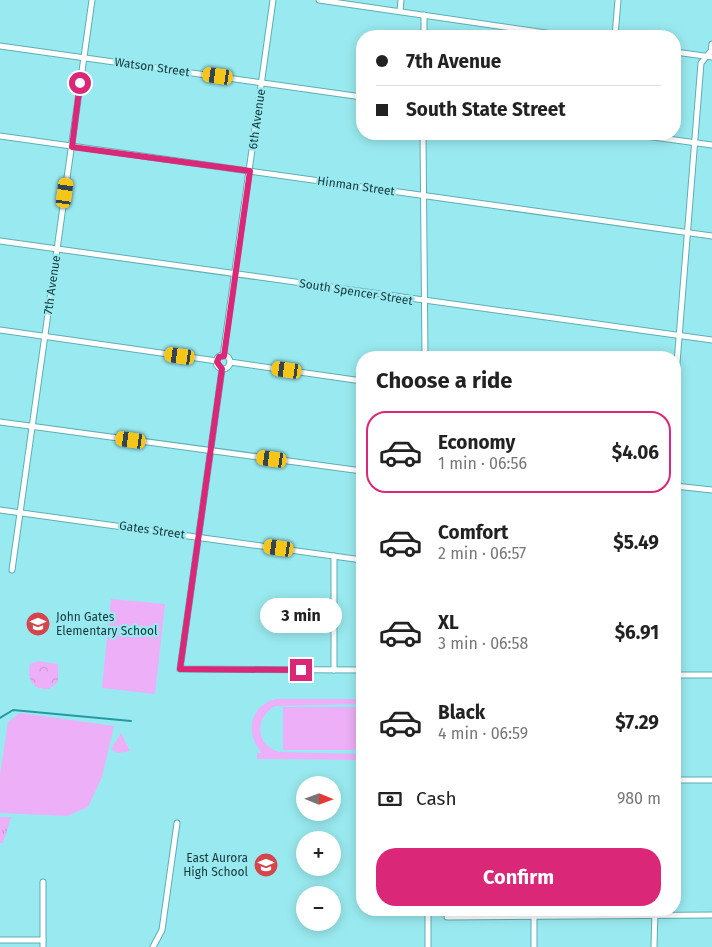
<!DOCTYPE html>
<meta charset="utf-8">
<style>
:root{--surface:#fff;--page:#f2f2f2;--text:#222;--muted:#767676;--line:#e0e0e0;--accent:#db2777}
body{margin:0;font-family:"Fira Sans",sans-serif;background:var(--page);color:var(--text);height:100vh;display:flex;flex-direction:column;font-size:19px;white-space:nowrap}
*{box-sizing:border-box;margin:0}
p{font-size:16px;color:var(--muted)}
.icon{flex:none;width:28px;height:28px;fill:none;stroke:currentColor;stroke-width:2;stroke-linecap:round;stroke-linejoin:round}
.map{position:relative;flex:1;overflow:hidden}
.side{position:absolute;left:356px;top:351px;width:325px;height:565px;display:flex;flex-direction:column;background:var(--surface);border-radius:20px;box-shadow:0 2px 12px #0003}
.side>*{flex:none}
.banner{position:absolute;left:356px;top:30px;width:325px;height:110px;border-radius:20px;box-shadow:0 2px 12px #0003;display:grid;align-content:center;height:110px;padding:0 20px;background:var(--surface)}
.needle{width:32px;rotate:91deg}
.fabs{position:absolute;left:296px;top:776px;display:grid;gap:10px}
.fabs a{display:grid;place-items:center;width:45px;height:45px;border-radius:50%;background:var(--surface);box-shadow:0 2px 12px #0003;font-size:25px}
.end{position:absolute;width:22px;height:22px;margin:-11px;border:6px solid #db2777;background:#fff;box-shadow:0 0 0 2px #fff}
.from{border-radius:50%}
.bubble{position:absolute;height:35px;border-radius:18px;background:var(--surface);box-shadow:0 2px 12px #0003;font-size:16px;font-weight:700;line-height:35px;text-align:center}
.car{position:absolute;width:15px;height:30px;margin:-15px -8px;border-radius:6px;box-shadow:0 0 4px 1px #0007;background:linear-gradient(#f5c518 24%,#345 0 40%,#f5c518 0 76%,#345 0 86%,#f5c518 0)}
.banner b{display:flex;align-items:center;gap:18px;height:48px;font-size:19px}
.banner b+b{border-top:1px solid var(--line)}
.banner i{width:12px;height:12px;background:var(--text)}
ul{padding:0;list-style:none}
li{display:flex;align-items:center;gap:15px;height:82px;margin:0 10px 8px;padding:0 10px;border:2px solid transparent;border-radius:20px}
li div{flex:1}
li b{display:block;font-size:19px}
li em{font-style:normal;font-weight:700}
li.active{border-color:var(--accent)}
li>.icon{width:45px;height:45px;stroke-width:1.5}
h2{padding:0 20px;font-size:22px;line-height:60px}
.pay{display:flex;align-items:center;gap:12px;height:55px;padding:0 20px;font-size:19px}
.pay p{margin-inline-start:auto}
.button{display:flex;gap:10px;margin-top:auto;padding:10px 20px}
.button a{flex:1;height:58px;border-radius:20px;background:var(--accent);color:#fff;font-size:20px;font-weight:700;line-height:58px;text-align:center}
.map>svg:first-child{display:block}
.grass{fill:url(#grass-tufts)}
.park{fill:url(#park-crowns)}
.garden{fill:#edaff7}
.lines{fill:none;stroke-linecap:round;stroke-linejoin:round}
.stream{stroke:#2699a1;stroke-width:2}
.minor-casing{stroke:#5daeb4;stroke-width:7}
.minor{stroke:#fff;stroke-width:5}
.route{stroke:#db2777;stroke-width:6}
.labels{text-anchor:middle;stroke-width:4.5;stroke-linejoin:round;paint-order:stroke}
.street-label{font-size:12px;fill:#15383a;stroke:#99eaf0}
.poi-label{font-size:12px;fill:#15383a;stroke:#99eaf0;text-anchor:start}
</style>
<div class="map">
<svg width="712" height="947" viewBox="0 0 712 947">
<defs>
<pattern id="grass-tufts" width="24" height="20" patternUnits="userSpaceOnUse" patternTransform="scale(1.25)"><rect width="24" height="20" fill="#edaff7"/><path d="M3 7l-1-3M5 7V3M7 7l1-3M15 17l-1-3M17 17v-4M19 17l1-3" fill="none" stroke="#ca97d4"/></pattern>
<pattern id="park-crowns" width="20" height="18" patternUnits="userSpaceOnUse" patternTransform="scale(1.25)"><rect width="20" height="18" fill="#edaff7"/><path d="M2 6a3 3 0 1 1 6 0M12 15a3 3 0 1 1 6 0" fill="none" stroke="#ca97d4"/></pattern>
</defs>
<rect width="100%" height="100%" fill="#99eaf0"/>
<path class="grass" d="M0 817H11L3 843H0Z"/>
<path class="park" d="M38 661 58 664V682L49 689C32 690 27 679 30 664Z"/>
<g class="garden">
<path d="M111 599 165 604 155 694 102 688Z"/>
<path d="M276 699H362V704L275 706C254 718 255 745 279 752L362 754V760L257 759V753H262C245 734 249 706 276 699Z"/>
<rect x="283" y="707" width="79" height="43"/>
<path d="M20 713 114 726 102 777 88 807 67 816 0 813V775L8 722Z"/>
<path d="M121 733 130 751 118 753 111 749Z"/>
</g>
<g class="lines">
<path class="stream" d="M0 718 13 710 131 721"/>
<defs>
<g id="minor">
<path d="M319 0 567 36"/>
<path d="M400 11 401 0"/>
<path d="M424 36V15"/>
<path d="M615 36 618 0"/>
<path d="M0 46 362 97"/>
<path d="M675 52 712 57"/>
<path d="M423 134 425 358"/>
<path d="M631 134 712 145"/>
<path d="M0 136 712 236"/>
<path d="M0 241 712 340"/>
<path d="M0 330 217 361"/>
<circle cx="223" cy="362" r="7"/>
<path d="M223 356 273 0"/>
<path d="M230 362 362 381"/>
<path d="M222 369 180 669 362 670"/>
<path d="M675 388 701 63 711 51 712 44"/>
<path d="M0 422 362 471"/>
<path d="M675 486 712 490"/>
<path d="M0 510 362 560"/>
<path d="M334 556V670"/>
<path d="M12 570 92 0"/>
<path d="M675 675H712"/>
<path d="M675 780H712"/>
<path d="M43 882V947"/>
<path d="M447 917 712 915"/>
<path d="M0 940H43"/>
<path d="M153 947 162 930 177 823"/>
<path d="M428 947V910"/>
<path d="M534 947V910"/>
<path d="M654 947 655 910"/>
</g>
</defs>
<use href="#minor" class="minor-casing"/>
<use href="#minor" class="minor"/>
</g>
<g class="lines">
<path class="route" d="M80 83 72 147 250 171 224 356 219 357 217 362 222 369 180 669 301 670"/>
</g>
<defs>
<symbol id="school-disc" viewBox="-11 -11 22 22"><circle r="9.5" fill="#d5454c" stroke="#99eaf0"/><path d="M0-5L7-2L0 1L-7-2ZM-4 1L0 2.5L4 1V4Q0 6-4 4Z" fill="#fff"/></symbol>
</defs>
<g fill-rule="evenodd">
<use href="#school-disc" x="24" y="610" width="28" height="28"/>
<use href="#school-disc" x="252" y="851" width="28" height="28"/>
</g>
<g class="labels">
<g class="street-label">
<text transform="translate(152 67) rotate(8)" y="4">Watson Street</text>
<text transform="translate(257 119) rotate(-82)" y="4">6th Avenue</text>
<text transform="translate(356 186) rotate(8)" y="4">Hinman Street</text>
<text transform="translate(52 285) rotate(-82)" y="4">7th Avenue</text>
<text transform="translate(356 292) rotate(9)" y="4">South Spencer Street</text>
<text transform="translate(152 530) rotate(8)" y="4">Gates Street</text>
</g>
<g class="poi-label">
<text x="56" y="621">John Gates<tspan x="56" dy="14">Elementary School</tspan></text>
<text x="248" y="862" text-anchor="end">East Aurora<tspan x="248" dy="14">High School</tspan></text>
</g>
</g>
</svg>
<div class="fabs">
<a><svg class="needle" viewBox="-14 -14 28 28"><path d="M0-13l5 13h-10z" fill="#e53935"/><path d="M0 13l5-13h-10z" fill="#767676"/></svg></a>
<a>+</a>
<a>−</a>
</div>
<i class="end from" style="left:80px;top:83px"></i>
<i class="end" style="left:301px;top:670px"></i>
<div class="bubble" style="left:260px;top:598px;width:82px">3 min</div>
<i class="car" style="left:218px;top:76px;rotate:278deg"></i>
<i class="car" style="left:65px;top:193px;rotate:8deg"></i>
<i class="car" style="left:180px;top:356px;rotate:278deg"></i>
<i class="car" style="left:287px;top:370px;rotate:278deg"></i>
<i class="car" style="left:131px;top:440px;rotate:278deg"></i>
<i class="car" style="left:272px;top:459px;rotate:278deg"></i>
<i class="car" style="left:279px;top:548px;rotate:278deg"></i>
<div class="banner">
<b><i class="from"></i>7th Avenue</b>
<b><i></i>South State Street</b>
</div>
<section class="side">
<h2>Choose a ride</h2>
<ul>
<li class="active"><svg class="icon" aria-label="car" viewBox="0 0 24 24"><path d="M5 17H2v-5l4-1 3-4h7l3 4 3 1v5h-3M9 17h6M6 11h13"/><circle cx="7" cy="17" r="2"/><circle cx="17" cy="17" r="2"/></svg><div><b>Economy</b><p>1 min · 06:56</p></div><em>$4.06</em></li>
<li><svg class="icon" aria-label="car" viewBox="0 0 24 24"><path d="M5 17H2v-5l4-1 3-4h7l3 4 3 1v5h-3M9 17h6M6 11h13"/><circle cx="7" cy="17" r="2"/><circle cx="17" cy="17" r="2"/></svg><div><b>Comfort</b><p>2 min · 06:57</p></div><em>$5.49</em></li>
<li><svg class="icon" aria-label="car" viewBox="0 0 24 24"><path d="M5 17H2v-5l4-1 3-4h7l3 4 3 1v5h-3M9 17h6M6 11h13"/><circle cx="7" cy="17" r="2"/><circle cx="17" cy="17" r="2"/></svg><div><b>XL</b><p>3 min · 06:58</p></div><em>$6.91</em></li>
<li><svg class="icon" aria-label="car" viewBox="0 0 24 24"><path d="M5 17H2v-5l4-1 3-4h7l3 4 3 1v5h-3M9 17h6M6 11h13"/><circle cx="7" cy="17" r="2"/><circle cx="17" cy="17" r="2"/></svg><div><b>Black</b><p>4 min · 06:59</p></div><em>$7.29</em></li>
</ul>
<div class="pay"><svg class="icon" aria-label="cash" viewBox="0 0 24 24"><path d="M3 7h18v10H3z"/><circle cx="12" cy="12" r="2"/></svg>Cash<p>980 m</p></div>
<div class="button"><a>Confirm</a></div>
</section>
</div>
